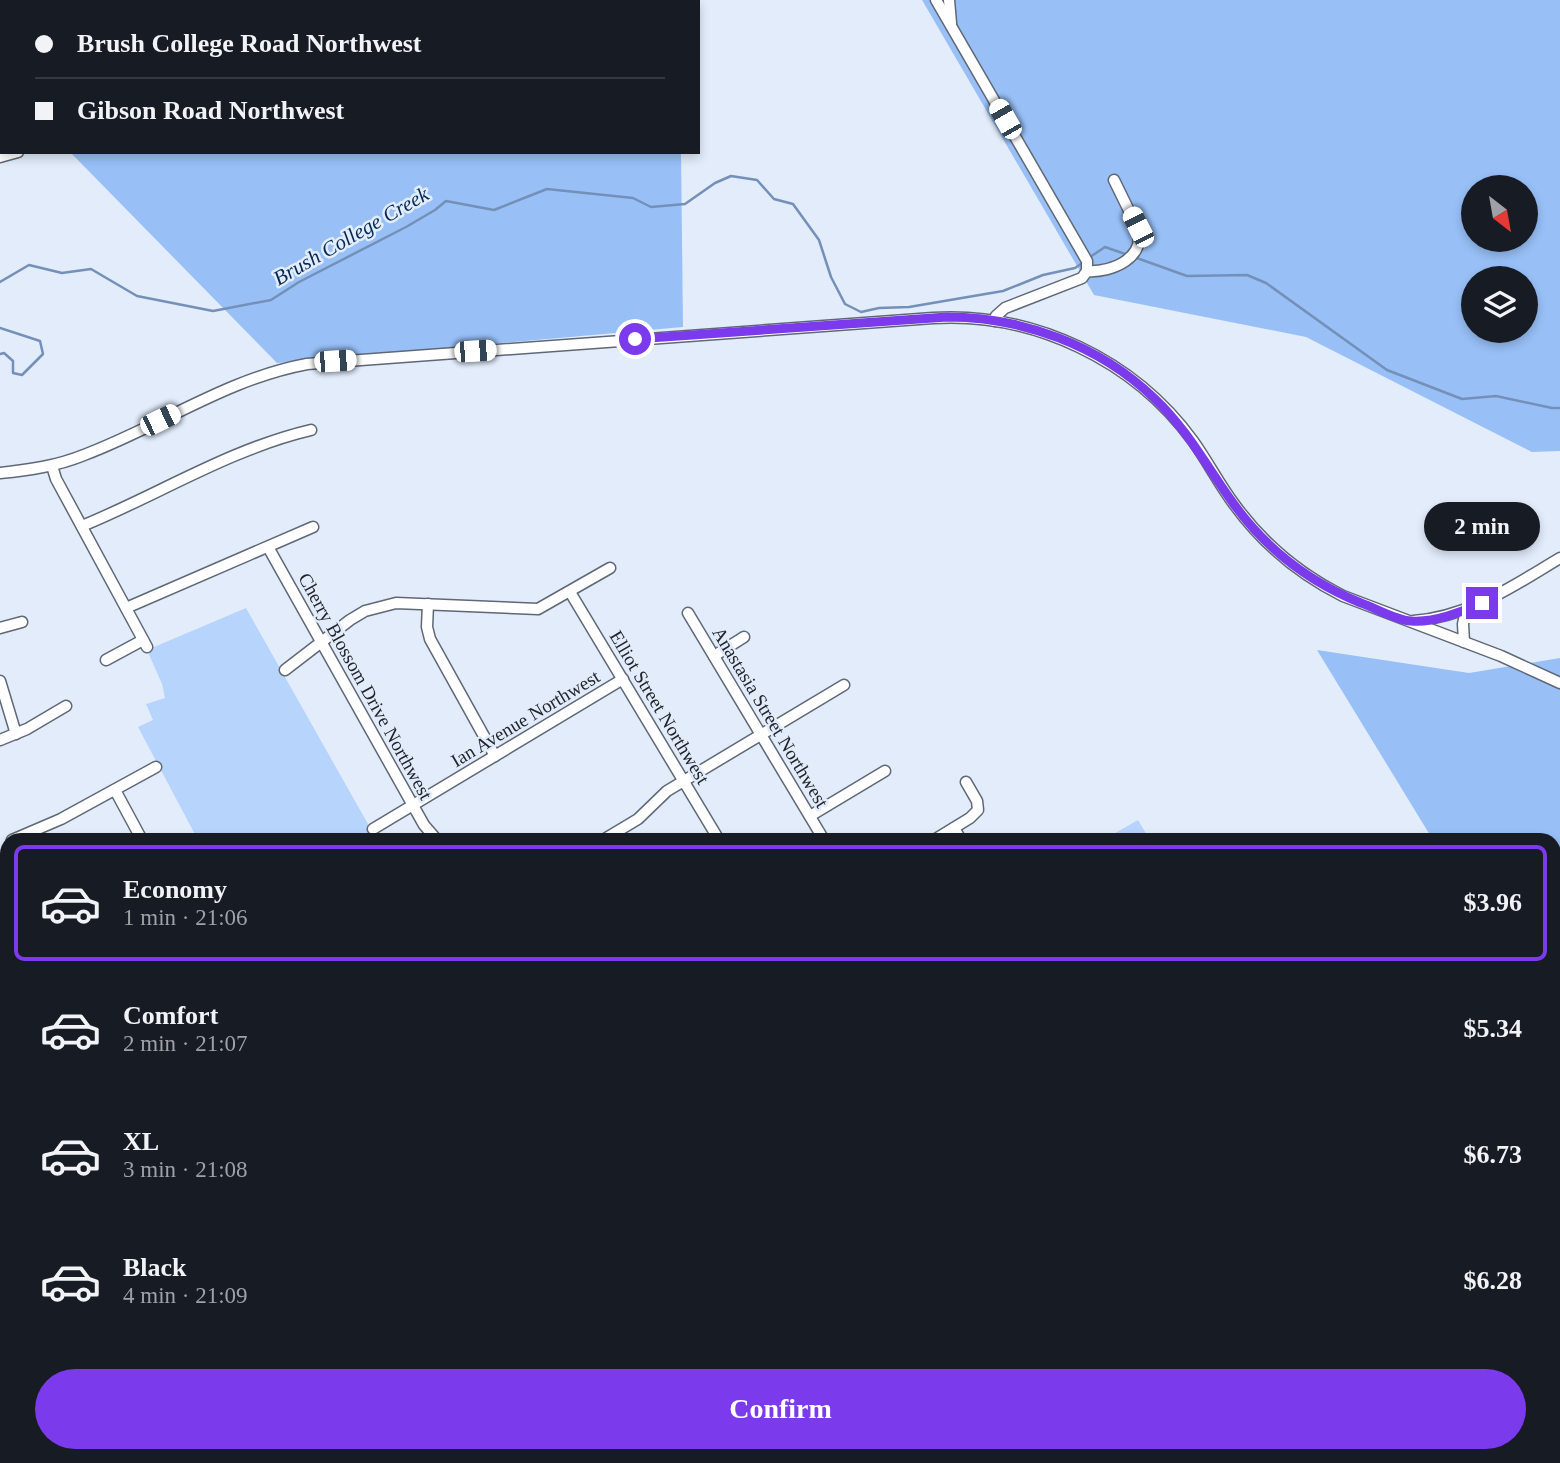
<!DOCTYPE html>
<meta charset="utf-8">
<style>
:root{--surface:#171b24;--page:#242831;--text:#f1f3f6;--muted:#9ea1a6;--line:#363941;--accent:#7c3aed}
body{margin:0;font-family:Georgia,serif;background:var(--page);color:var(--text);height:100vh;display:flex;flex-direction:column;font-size:26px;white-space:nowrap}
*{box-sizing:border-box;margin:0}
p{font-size:23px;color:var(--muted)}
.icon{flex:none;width:38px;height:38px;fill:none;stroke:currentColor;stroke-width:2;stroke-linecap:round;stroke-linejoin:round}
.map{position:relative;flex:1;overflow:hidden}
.details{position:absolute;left:0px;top:833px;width:1561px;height:630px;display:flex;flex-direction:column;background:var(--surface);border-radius:21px 21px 0 0;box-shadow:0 4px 10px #0003}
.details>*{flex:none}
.top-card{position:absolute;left:0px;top:0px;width:700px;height:154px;box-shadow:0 4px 10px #0003;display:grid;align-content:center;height:154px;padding:0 35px;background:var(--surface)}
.needle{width:46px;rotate:149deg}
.tools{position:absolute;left:1461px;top:175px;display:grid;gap:14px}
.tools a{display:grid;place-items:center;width:77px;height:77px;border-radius:50%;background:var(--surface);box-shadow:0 4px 10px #0003;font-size:35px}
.end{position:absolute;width:32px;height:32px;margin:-16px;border:9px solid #7c3aed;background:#fff;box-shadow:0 0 0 4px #fff}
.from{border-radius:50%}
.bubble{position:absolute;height:49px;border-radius:24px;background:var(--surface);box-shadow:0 4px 10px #0003;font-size:23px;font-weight:600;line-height:49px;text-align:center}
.car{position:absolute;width:21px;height:42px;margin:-21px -10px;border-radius:9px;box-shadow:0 0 5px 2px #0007;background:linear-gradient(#fff 24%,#345 0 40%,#fff 0 76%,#345 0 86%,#fff 0)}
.top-card b{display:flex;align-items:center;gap:24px;height:66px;font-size:26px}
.top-card b+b{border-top:2px solid var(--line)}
.top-card i{width:18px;height:18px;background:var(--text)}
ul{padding:12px 0 0;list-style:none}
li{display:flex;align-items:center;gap:21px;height:116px;margin:0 14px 10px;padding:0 21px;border:4px solid transparent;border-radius:10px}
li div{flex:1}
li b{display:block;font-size:26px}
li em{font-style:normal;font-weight:600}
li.current{border-color:var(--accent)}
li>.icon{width:63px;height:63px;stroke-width:1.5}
.button{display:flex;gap:14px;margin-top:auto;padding:14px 35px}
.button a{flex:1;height:80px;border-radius:42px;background:var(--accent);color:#fff;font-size:28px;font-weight:600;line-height:80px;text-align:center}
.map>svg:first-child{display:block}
.green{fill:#b7d4fd}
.forest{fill:#98c0f7;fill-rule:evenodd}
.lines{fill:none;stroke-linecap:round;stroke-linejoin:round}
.stream{stroke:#7490b8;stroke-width:2.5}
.minor-casing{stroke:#5f6875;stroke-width:13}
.major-casing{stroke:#5f6875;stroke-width:16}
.minor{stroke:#fff;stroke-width:10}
.major{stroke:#fff;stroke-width:12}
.route{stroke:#7c3aed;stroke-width:9}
.labels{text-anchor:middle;stroke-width:5;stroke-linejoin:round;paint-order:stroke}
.street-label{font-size:19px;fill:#22252b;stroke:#e2ecfb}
.water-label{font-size:21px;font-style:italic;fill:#022857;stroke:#e2ecfb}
</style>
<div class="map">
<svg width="1560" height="1463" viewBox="0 0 1560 1463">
<rect width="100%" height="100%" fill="#e2ecfb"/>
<g class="green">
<path d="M246 608 377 840H198L138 727 153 720 146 704 165 698 162 684 147 650Z"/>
<path d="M1138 820 1150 840H1103Z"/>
</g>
<g class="forest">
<path d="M0 0H679V2H2L0 117Z"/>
<path d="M922 0H1560V451L1532 452 1306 337 1094 295ZM1474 187H1526V240H1474ZM1474 278H1526V331H1474Z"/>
<path d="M70 152H681L683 327 277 363Z"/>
<path d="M1317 650 1469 673 1560 658V1047L1554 1038V840H1433Z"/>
</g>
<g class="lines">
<g class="stream">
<path d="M1090 257 1105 247 1128 255"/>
<path d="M1134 257 1187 276 1247 275 1266 283 1387 370 1462 399 1496 396 1552 408H1560"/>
<path d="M0 282 29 265 62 273 91 269 137 296 213 311 271 300 299 282 406 227 435 210 446 201 494 210 547 189 633 198 651 207 685 204 715 183 731 176 757 180 774 199 793 204 819 240 831 277 845 304 861 312 879 308 909 307 1003 291 1043 275 1075 268 1085 261"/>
<path d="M0 328 40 341 43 354 22 375 13 373V361L4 353 0 354"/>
</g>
<defs>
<g id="minor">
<path d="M936 0 1087 261V271L1082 278 1005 308 996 316 995 321"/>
<path d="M949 0 951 23"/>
<path d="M0 157 18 152"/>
<path d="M1087 271C1112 273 1148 257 1137 227L1114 180"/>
<path d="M52 466 56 479 147 647"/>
<path d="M0 473C29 470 57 466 84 455 159 427 226 379 307 364L933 318C1034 312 1134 360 1193 441 1208 462 1219 484 1234 504 1263 544 1299 574 1343 596L1501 656 1560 683"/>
<path d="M82 526C158 495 230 449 311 430"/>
<path d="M268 547 424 825 437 840"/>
<path d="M570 592 719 840"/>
<path d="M428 604 427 627 430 639 495 756"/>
<path d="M126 608 313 527"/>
<path d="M688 613 824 840"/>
<path d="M1413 621C1469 617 1513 586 1560 558"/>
<path d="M0 628 22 622"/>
<path d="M1464 642 1463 624 1466 610"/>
<path d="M714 656 744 637"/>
<path d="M106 660 143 640"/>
<path d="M285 670 350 620 365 611 396 603 538 609 610 568"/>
<path d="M0 681 16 734"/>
<path d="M0 740 27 729 66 706"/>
<path d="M115 790 142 840"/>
<path d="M810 816 885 771"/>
<path d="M954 828 961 840"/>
<path d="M373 829 623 679"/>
<path d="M12 840 61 819 156 767"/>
<path d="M603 840 638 819 667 791 844 685"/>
<path d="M934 840 970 818 978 810 977 801 966 782"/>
<path d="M0 991 7 1006"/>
<path d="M1554 1230 1560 1240"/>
<path d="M1554 1252 1560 1249"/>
<path d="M0 1410H3"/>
<path d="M159 1463 167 1456"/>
<path d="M412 1463 424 1456"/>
<path d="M1209 1463 1220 1456"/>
</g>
<g id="major">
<path d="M0 1347 7 1351"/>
<path d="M132 1456 138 1463"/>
</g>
</defs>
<use href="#minor" class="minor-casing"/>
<use href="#major" class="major-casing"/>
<use href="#minor" class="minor"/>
<use href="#major" class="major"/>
</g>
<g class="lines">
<path class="route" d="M635 339 947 317C1022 317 1099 345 1154 398 1187 429 1207 467 1233 503 1266 549 1309 582 1361 603 1376 608 1395 620 1411 621 1434 623 1461 612 1482 603"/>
</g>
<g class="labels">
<g class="street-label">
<text transform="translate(366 686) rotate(61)" y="7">Cherry Blossom Drive Northwest</text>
<text transform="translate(660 707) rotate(59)" y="7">Elliot Street Northwest</text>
<text transform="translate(771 717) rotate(59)" y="7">Anastasia Street Northwest</text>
<text transform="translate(525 718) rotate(-31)" y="7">Ian Avenue Northwest</text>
</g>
<g class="water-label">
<text transform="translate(351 236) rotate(-30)" y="7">Brush College Creek</text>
</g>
</g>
</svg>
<div class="tools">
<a><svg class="needle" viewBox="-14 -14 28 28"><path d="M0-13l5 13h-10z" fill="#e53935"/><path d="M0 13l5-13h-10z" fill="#9ea1a6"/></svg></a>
<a><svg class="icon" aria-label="layers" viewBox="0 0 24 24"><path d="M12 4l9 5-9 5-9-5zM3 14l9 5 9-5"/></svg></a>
</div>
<i class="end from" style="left:635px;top:339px"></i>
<i class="end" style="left:1482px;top:603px"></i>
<div class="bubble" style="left:1424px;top:502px;width:116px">2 min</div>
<i class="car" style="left:1005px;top:119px;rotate:330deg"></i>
<i class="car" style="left:1138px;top:227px;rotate:333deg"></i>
<i class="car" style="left:475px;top:351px;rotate:86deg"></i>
<i class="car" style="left:335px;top:361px;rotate:86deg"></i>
<i class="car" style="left:160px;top:420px;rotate:64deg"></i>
<div class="top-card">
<b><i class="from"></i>Brush College Road Northwest</b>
<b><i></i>Gibson Road Northwest</b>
</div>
<section class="details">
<ul>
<li class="current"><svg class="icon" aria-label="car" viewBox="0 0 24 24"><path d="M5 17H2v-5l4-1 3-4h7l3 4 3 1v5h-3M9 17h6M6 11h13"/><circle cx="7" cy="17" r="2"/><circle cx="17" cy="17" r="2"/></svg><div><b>Economy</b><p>1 min · 21:06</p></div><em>$3.96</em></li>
<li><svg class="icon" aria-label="car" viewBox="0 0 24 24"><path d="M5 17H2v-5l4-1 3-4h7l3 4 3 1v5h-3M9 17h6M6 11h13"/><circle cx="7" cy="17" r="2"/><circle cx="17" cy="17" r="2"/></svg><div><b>Comfort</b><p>2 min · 21:07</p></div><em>$5.34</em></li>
<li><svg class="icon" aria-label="car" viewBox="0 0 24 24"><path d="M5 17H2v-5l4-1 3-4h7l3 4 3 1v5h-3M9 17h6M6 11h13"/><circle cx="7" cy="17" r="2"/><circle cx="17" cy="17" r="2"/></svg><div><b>XL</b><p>3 min · 21:08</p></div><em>$6.73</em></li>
<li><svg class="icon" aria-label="car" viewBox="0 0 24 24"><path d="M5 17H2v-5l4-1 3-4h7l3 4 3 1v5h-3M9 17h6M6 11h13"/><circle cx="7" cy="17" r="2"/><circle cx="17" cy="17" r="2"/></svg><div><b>Black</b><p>4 min · 21:09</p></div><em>$6.28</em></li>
</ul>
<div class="button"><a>Confirm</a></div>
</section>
</div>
